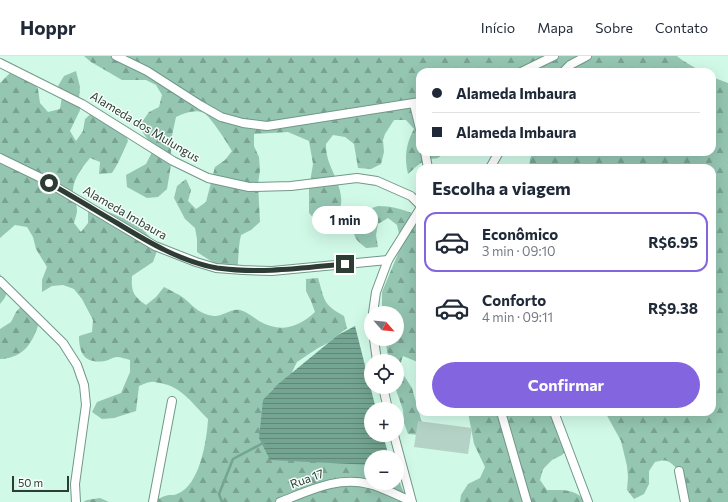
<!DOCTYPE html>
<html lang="pt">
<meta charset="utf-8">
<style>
:root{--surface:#fff;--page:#f6f6f7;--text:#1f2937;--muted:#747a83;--line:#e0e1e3;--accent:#8365e0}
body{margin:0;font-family:Commissioner,sans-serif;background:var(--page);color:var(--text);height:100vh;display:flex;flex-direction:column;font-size:15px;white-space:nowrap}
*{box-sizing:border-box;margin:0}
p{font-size:13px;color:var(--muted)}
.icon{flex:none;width:22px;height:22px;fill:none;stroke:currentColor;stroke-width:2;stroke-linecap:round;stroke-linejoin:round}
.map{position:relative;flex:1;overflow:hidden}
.sheet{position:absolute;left:416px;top:108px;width:300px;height:252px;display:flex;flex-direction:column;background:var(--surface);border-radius:12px;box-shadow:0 4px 16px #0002}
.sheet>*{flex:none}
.banner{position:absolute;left:416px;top:12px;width:300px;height:88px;border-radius:12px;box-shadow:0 4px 16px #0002;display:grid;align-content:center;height:88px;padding:0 16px;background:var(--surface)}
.needle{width:26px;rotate:117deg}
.fabs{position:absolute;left:364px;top:250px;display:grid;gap:8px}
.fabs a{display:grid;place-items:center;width:40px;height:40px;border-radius:50%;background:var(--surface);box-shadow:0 4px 16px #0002;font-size:20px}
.scale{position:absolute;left:12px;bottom:10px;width:57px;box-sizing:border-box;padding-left:4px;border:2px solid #2d3d36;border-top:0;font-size:11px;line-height:14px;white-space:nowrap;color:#2d3d36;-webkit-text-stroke:3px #f6fefa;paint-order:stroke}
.end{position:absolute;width:18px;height:18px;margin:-9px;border:5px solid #2d3d36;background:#fff;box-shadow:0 0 0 2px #fff}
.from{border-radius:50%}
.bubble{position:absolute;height:28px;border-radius:14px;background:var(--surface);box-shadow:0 4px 16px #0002;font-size:13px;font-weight:700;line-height:28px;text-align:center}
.banner b{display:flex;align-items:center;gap:14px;height:38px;font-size:15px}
.banner b+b{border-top:1px solid var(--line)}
.banner i{width:10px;height:10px;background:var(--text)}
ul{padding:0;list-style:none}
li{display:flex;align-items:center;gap:12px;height:60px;margin:0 8px 6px;padding:0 8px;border:2px solid transparent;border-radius:12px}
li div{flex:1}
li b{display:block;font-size:15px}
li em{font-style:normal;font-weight:700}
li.active{border-color:var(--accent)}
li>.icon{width:36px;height:36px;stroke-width:1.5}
h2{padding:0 16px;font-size:18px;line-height:48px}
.button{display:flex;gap:8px;margin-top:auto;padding:8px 16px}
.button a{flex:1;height:46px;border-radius:24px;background:var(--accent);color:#fff;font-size:16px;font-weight:700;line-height:46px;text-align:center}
header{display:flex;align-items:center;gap:24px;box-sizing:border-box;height:56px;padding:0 20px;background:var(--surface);border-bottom:1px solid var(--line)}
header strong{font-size:19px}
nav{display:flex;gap:22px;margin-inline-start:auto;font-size:14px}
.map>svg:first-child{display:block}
.forest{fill:url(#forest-firs)}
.garden{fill:#b4d2c5}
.water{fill:url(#water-rules)}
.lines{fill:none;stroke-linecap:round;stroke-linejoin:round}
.stream{stroke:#74a592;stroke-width:2.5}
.minor-casing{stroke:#729888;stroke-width:10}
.minor{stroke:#fff;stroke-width:8}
.route{stroke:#2d3d36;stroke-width:5}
.labels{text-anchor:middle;stroke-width:3;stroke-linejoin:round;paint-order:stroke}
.street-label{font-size:12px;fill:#2d3d36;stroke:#f6fefa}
</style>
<header>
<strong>Hoppr</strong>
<nav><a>Início</a><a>Mapa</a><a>Sobre</a><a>Contato</a></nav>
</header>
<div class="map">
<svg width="728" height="446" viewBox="0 0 728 446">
<defs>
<pattern id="forest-firs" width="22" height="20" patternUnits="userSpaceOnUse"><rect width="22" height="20" fill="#94c6b2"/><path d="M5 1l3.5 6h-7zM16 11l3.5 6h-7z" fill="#79a292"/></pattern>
<pattern id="water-rules" width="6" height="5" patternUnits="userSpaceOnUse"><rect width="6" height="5" fill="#74a592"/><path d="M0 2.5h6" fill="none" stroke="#608878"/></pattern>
</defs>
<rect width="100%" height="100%" fill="#d1f9e8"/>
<g class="forest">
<path d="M84 0H677L682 4 702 16H504L501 15 500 16H420V96H443C439 105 435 101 427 104 420 106 413 114 408 118 404 101 406 88 414 73L406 64H394L385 78 383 84 384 96 381 108 371 113 358 112 354 88 345 81 333 79 326 88C326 95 327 102 330 109 335 121 348 145 337 157 332 162 324 164 317 166L309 157V132L313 108 309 85 288 76 254 78V90L259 101 260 114 258 128 260 166 251 174 241 179C238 191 239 202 237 214L226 217 217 209 197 196V183L195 172 185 163 174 142 177 130 186 123 191 134 188 145 196 153 206 146 215 111 225 104 232 95C228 88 210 60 204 57 195 53 185 57 176 61L171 84V109L167 133 158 141 147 142 127 131 126 119 146 108 151 98 150 86 143 77 142 66 149 56 159 51 162 39 156 29 146 24H122L91 6Z"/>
<path d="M76 15 80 31 79 43 80 54 70 75 76 85 83 75 85 63 95 54 124 74 128 85 118 107 112 117 99 118 100 106 90 102C83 110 74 122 73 133 72 140 77 147 77 154 77 158 75 163 74 167L81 176 88 167V155L100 153 111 157 132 166 142 173 152 183 157 195 153 206 132 220C131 235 133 240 146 249L156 241 164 231C171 235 179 238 185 243 194 251 201 259 214 260 222 261 231 252 240 254 247 256 253 261 259 265 280 277 298 272 315 256L311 245 306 235V223L318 222C325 244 322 248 344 260L347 272 328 287 318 292 297 306 292 316 289 328C277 329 271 332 266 343L371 401V427H397V418L401 430 408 446H154C157 444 161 441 165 440 169 438 173 440 177 438 200 430 207 383 208 363 193 349 183 331 160 327 158 327 154 325 151 326 147 326 142 329 139 330L136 355 114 362 102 363 92 356 97 346 121 337 130 316V304C126 303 121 301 117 301 113 301 109 304 105 305 85 308 79 298 79 280L92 276 93 264 82 243 74 233 63 229 52 230 42 236V224L47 211 36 193 33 181 27 171 15 169 0 182V27L10 17 22 18 32 23 38 33 40 47 48 56 60 53 62 41 58 30 64 20Z"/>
<path d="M712 21 728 27V446H688C684 433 682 411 667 405 664 404 659 405 655 406L649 415V428L644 438 634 443 627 434 628 421 627 410 621 385 605 356H712V112H529L530 103 533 96H712Z"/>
<path d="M378 150C394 150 406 154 420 161V307L403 300 399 312 412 332 422 367 420 379 408 378 404 367 403 354 395 331H397V305H389L385 283H397V257H382V236L400 193V182L397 169 388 162 378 168 376 179 378 191 366 192C363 189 359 187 357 184 352 178 353 165 354 158Z"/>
<path d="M0 218C9 231 10 236 0 248Z"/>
<path d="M24 247 40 263C34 285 25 302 0 303V273L11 266 16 256Z"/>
<path d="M468 356H554L570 390 562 399 552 404 543 413 540 424 547 434C561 434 577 432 585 446H460L461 439 468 428 480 422 485 411 474 388Z"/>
<path d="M100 442 109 446H83L87 444Z"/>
</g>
<path class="garden" d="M418 365 472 372 468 398 414 391Z"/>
<path class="water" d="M355 270 376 353H371V379H383L389 401H371V409L270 404 259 382 263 344 277 329 338 279Z"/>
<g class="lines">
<path class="stream" d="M222 446 219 438 233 403 265 386"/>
<defs>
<g id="minor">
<path d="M116 0 147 15 200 49 221 61 243 67 267 70 420 46"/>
<path d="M0 7 82 48 173 105 208 122 249 131 291 130 357 122 377 125 411 140 420 149"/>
<path d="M521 16 554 0"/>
<path d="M563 16 570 9 587 0"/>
<path d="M414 48 420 73"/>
<path d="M425 96 428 112"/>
<path d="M0 102 39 121 155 190 196 206 216 212 243 214 272 215 388 204"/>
<path d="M490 112 499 96"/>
<path d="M0 225 63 287 77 309 84 329 86 349 75 428 76 446"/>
<path d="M373 257 376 236 388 204 420 153"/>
<path d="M374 283 377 305"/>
<path d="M383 331 388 353"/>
<path d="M501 356 527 446"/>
<path d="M554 356 588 446"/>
<path d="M394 379 412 446"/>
<path d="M679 415 685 446"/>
<path d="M153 446 172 345"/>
<path d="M280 446C309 435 337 420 369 428 383 431 398 440 411 445"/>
</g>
</defs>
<use href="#minor" class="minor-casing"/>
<use href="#minor" class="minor"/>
</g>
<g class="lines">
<path class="route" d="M49 127C72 140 95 154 117 167 148 186 182 206 217 212 260 218 302 212 345 208"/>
</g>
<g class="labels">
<g class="street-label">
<text transform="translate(145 71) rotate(31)" y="4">Alameda dos Mulungus</text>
<text transform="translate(125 157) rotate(30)" y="4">Alameda Imbaura</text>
<text transform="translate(307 423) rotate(-20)" y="4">Rua 17</text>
</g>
</g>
</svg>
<div class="fabs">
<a><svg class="needle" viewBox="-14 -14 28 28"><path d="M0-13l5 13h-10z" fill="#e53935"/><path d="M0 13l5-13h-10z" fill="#747a83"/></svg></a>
<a><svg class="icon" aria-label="locate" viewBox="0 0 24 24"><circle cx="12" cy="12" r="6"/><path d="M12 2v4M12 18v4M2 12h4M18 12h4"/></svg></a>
<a>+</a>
<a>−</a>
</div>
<div class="scale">50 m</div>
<i class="end from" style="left:49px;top:127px"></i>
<i class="end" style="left:345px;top:208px"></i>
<div class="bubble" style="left:312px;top:150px;width:66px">1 min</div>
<div class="banner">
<b><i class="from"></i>Alameda Imbaura</b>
<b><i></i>Alameda Imbaura</b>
</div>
<section class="sheet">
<h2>Escolha a viagem</h2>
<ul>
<li class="active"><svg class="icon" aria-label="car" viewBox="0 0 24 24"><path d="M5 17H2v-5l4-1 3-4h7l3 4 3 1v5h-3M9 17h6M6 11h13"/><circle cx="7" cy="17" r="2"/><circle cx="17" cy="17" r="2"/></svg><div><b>Econômico</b><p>3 min · 09:10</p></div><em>R$6.95</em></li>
<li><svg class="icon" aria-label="car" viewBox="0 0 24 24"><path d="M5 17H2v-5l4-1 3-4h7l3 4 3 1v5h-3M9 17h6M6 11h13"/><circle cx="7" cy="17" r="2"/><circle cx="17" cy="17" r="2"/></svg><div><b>Conforto</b><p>4 min · 09:11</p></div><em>R$9.38</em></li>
</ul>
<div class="button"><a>Confirmar</a></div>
</section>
</div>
